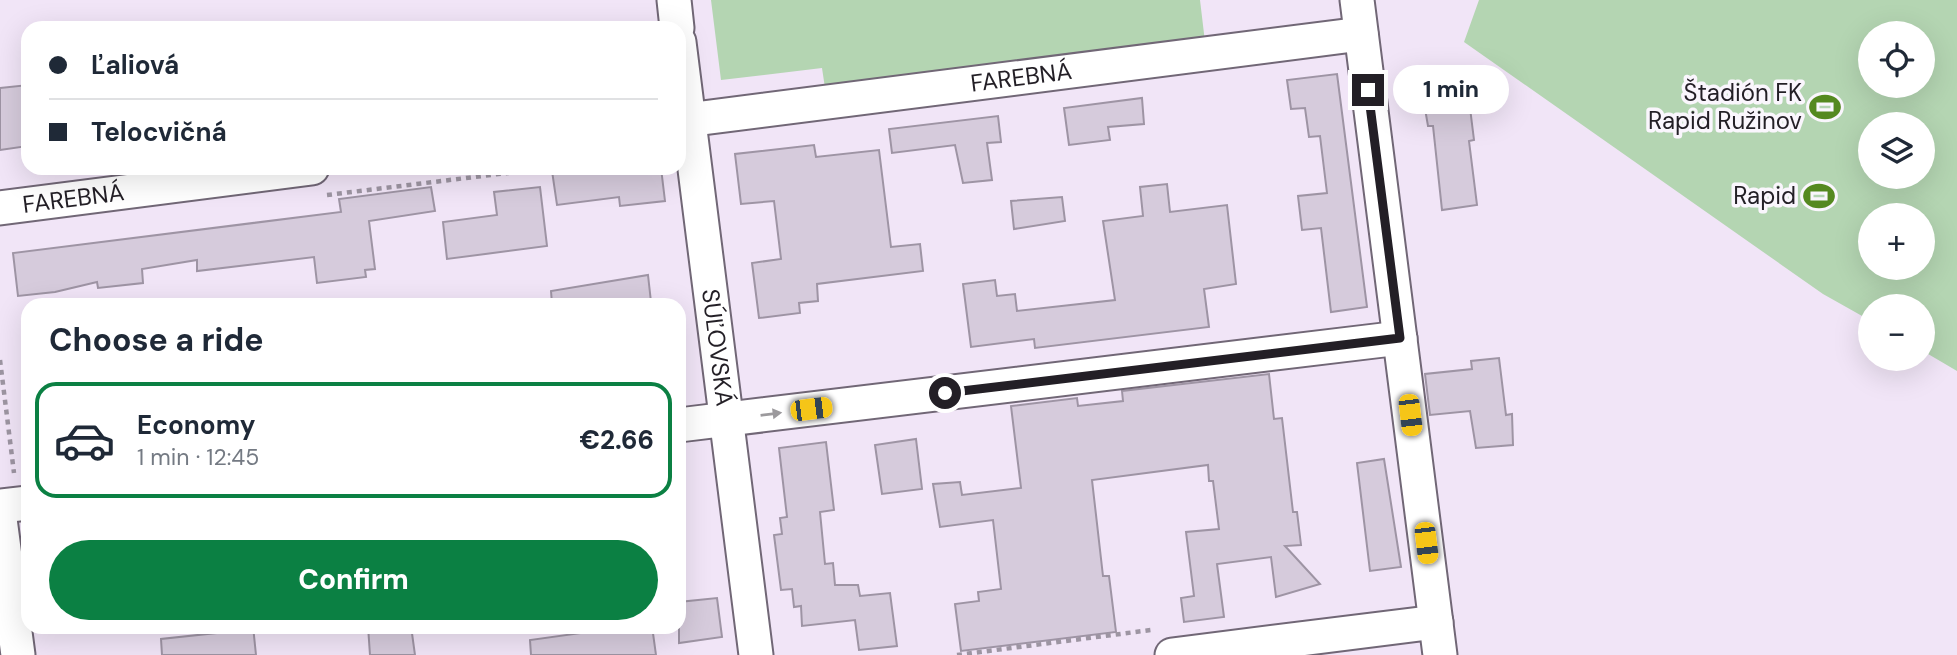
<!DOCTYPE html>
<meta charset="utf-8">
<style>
:root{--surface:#fff;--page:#f6f6f7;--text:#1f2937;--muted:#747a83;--line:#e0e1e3;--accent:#0b8043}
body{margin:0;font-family:"DM Sans",sans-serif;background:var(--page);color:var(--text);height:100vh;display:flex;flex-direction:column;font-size:26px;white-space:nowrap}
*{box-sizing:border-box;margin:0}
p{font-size:23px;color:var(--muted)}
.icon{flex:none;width:38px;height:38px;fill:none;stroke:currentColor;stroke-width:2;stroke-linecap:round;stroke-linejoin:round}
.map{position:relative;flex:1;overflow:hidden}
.details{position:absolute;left:21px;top:298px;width:665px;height:336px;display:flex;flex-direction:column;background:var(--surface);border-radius:21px;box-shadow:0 7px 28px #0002}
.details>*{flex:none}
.hud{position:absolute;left:21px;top:21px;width:665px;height:154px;border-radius:21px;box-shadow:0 7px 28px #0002;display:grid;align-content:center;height:154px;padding:0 28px;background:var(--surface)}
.buttons{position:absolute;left:1858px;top:21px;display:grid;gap:14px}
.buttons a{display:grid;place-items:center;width:77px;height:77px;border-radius:50%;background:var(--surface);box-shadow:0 7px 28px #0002;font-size:35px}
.end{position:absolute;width:32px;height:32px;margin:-16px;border:9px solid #231f26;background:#fff;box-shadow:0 0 0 4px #fff}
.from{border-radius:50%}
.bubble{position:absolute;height:49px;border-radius:24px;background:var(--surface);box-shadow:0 7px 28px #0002;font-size:23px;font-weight:800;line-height:49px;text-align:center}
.car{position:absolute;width:21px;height:42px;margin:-21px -10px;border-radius:9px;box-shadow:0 0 5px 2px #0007;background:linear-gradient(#f5c518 24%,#345 0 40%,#f5c518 0 76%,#345 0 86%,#f5c518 0)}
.hud b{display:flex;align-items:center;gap:24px;height:66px;font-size:26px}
.hud b+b{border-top:2px solid var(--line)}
.hud i{width:18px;height:18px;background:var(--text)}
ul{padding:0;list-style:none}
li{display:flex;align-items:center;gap:21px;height:116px;margin:0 14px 10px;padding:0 14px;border:4px solid var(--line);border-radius:21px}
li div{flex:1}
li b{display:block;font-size:26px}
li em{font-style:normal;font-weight:800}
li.current{border-color:var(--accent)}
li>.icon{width:63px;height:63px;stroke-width:1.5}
h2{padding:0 28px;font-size:32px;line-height:84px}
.primary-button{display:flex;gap:14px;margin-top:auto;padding:14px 28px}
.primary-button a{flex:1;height:80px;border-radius:42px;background:var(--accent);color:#fff;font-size:28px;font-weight:800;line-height:80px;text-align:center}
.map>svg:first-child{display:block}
.green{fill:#b4d5b2;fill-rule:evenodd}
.building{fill:#d6cbdc;stroke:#9e94a4;stroke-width:2}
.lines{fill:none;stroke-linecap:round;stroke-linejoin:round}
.street-casing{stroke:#716776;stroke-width:37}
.path{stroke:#9d95a2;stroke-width:4.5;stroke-dasharray:5 5;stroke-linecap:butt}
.street{stroke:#fff;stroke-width:33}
.oneway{fill:#9c9a9d}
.route{stroke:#231f26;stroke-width:9}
.labels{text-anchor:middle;stroke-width:7;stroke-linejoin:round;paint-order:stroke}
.street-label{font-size:24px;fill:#231f26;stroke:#faf6fd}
.poi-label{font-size:24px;fill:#231f26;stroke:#faf6fd;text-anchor:end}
</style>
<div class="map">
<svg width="1957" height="655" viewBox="0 0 1957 655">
<rect width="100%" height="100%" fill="#f1e5f7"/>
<g class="green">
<path d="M711 0H1200L1205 42 825 88 822 68 721 80Z"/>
<path d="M1479 0H1957V371L1923 351V306H1871V321L1823 294 1464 42ZM1871 33H1923V86H1871ZM1871 124H1923V177H1871ZM1923 215V268H1871V215Z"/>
</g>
<g class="building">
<path d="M1337 74 1367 307 1331 312 1321 228 1302 230 1298 196 1327 193 1320 136 1309 137 1305 108 1291 109 1287 80Z"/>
<path d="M1466 76 1474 140 1469 141 1477 205 1442 210 1433 126H1428L1420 80Z"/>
<path d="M28 85V146L0 150V88Z"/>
<path d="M1142 98 1144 124 1108 127 1110 140 1069 145 1064 108Z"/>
<path d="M998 116 1001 142 987 143 992 180 963 183 955 145 892 153 889 129Z"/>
<path d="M814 145 816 157 879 150 891 247 920 244 923 271 817 284 818 301 799 303 800 313 759 318 752 263 781 259 774 201 741 204 735 154Z"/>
<path d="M582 168H661L665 201 620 206 619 197 557 205 552 171Z"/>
<path d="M1167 184 1170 212 1227 205 1236 284 1204 289 1209 327 1035 348 1034 339 971 347 963 284 995 280 997 296 1015 294 1017 311 1115 300 1103 221 1143 216 1140 187Z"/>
<path d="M431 187 435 211 369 221 375 269 365 270 366 277 317 283 314 257 197 271V260L142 269 143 283 98 288 97 282 55 292 18 296 13 253 341 212 339 199Z"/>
<path d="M540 187 547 246 447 259 443 222 497 215 494 192Z"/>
<path d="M1062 197 1065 221 1014 229 1011 201Z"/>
<path d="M648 275 651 302 552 304 551 291Z"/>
<path d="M1499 358 1506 415 1512 414 1513 445 1476 448 1470 411 1430 415 1425 374 1472 369 1471 361Z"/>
<path d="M1269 374 1274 419 1282 418 1293 512H1297L1301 545 1285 546 1320 584 1276 597 1271 557 1217 564 1224 617 1184 622 1181 598 1194 596 1186 532 1219 529 1213 481H1209L1208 465 1092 480 1103 576H1109L1116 632 961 651 955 604 979 601 978 592 1001 589 993 520 940 527 933 484 960 482 962 495 1021 488 1011 406 1077 398 1078 406 1123 401 1122 391Z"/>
<path d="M916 439 922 489 882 494 875 445Z"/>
<path d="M826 442 834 510 820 512 825 564 833 563 835 585H858L860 596 890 593 897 646 859 650 855 620 802 626 801 606 794 607 792 589 781 590 774 535 782 534 780 518 787 517 779 448Z"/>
<path d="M1384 459 1401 567 1370 571 1357 463Z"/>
<path d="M717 598 722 637 679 643V602Z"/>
<path d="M215 626H253L256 655H162L161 639 216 633Z"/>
<path d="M368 626H411L415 655H370Z"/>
<path d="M609 626H652L656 655H531L530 640 610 629Z"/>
</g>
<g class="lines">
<defs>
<g id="street">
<path d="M674 0 677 28"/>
<path d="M1357 0 1440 655"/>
<path id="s1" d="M679 42 756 655"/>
<path id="s2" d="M679 121 1361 34"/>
<path id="s3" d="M0 208 312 168"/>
<path d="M679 425 1400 338"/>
<path d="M0 506 28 503"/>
<path d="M0 519 18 655"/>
<path d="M1172 655 1436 622"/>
</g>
</defs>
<use href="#street" class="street-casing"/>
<g class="path">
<path d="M327 195 548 168"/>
<path d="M0 360 14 473"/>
<path d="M957 655 1151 630"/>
</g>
<use href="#street" class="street"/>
</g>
<defs><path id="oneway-solid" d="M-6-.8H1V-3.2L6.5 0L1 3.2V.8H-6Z" transform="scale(1.75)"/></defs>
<use class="oneway" href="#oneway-solid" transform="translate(771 414) rotate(-7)"/>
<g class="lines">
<path class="route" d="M945 393 1400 338 1368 90"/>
</g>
<defs>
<symbol id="stadium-bare" viewBox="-9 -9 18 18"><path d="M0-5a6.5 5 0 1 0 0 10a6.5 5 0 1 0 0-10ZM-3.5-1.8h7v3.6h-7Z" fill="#558920" stroke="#faf6fd" stroke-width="2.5" paint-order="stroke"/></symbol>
</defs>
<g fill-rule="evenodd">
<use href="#stadium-bare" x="1803" y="85" width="44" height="44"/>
<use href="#stadium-bare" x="1797" y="174" width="44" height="44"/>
</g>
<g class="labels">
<g class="street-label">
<text dy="8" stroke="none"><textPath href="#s2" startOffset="345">FAREBNÁ</textPath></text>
<text dy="8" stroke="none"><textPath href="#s3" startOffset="74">FAREBNÁ</textPath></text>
<text dy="8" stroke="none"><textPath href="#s1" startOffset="308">SÚĽOVSKÁ</textPath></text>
</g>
<g class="poi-label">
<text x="1802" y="101">Štadión FK<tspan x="1802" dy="28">Rapid Ružinov</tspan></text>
<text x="1796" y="204">Rapid</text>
</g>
</g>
</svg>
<div class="buttons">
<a><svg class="icon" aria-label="locate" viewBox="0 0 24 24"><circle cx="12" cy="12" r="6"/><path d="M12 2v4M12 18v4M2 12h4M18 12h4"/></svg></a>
<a><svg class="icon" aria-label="layers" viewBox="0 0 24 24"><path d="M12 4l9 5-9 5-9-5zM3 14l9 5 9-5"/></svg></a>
<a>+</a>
<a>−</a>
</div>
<i class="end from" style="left:945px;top:393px"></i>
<i class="end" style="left:1368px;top:90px"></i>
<div class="bubble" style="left:1393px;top:65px;width:116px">1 min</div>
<i class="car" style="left:811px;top:409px;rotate:83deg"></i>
<i class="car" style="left:1410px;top:415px;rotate:173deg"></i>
<i class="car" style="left:1426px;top:543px;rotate:173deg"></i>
<div class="hud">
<b><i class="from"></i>Ľaliová</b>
<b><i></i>Telocvičná</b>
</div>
<section class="details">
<h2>Choose a ride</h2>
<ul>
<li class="current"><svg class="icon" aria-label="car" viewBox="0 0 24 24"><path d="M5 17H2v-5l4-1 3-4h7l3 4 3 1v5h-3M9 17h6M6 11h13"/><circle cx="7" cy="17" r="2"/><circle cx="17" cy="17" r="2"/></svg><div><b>Economy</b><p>1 min · 12:45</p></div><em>€2.66</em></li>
</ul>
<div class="primary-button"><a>Confirm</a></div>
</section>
</div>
